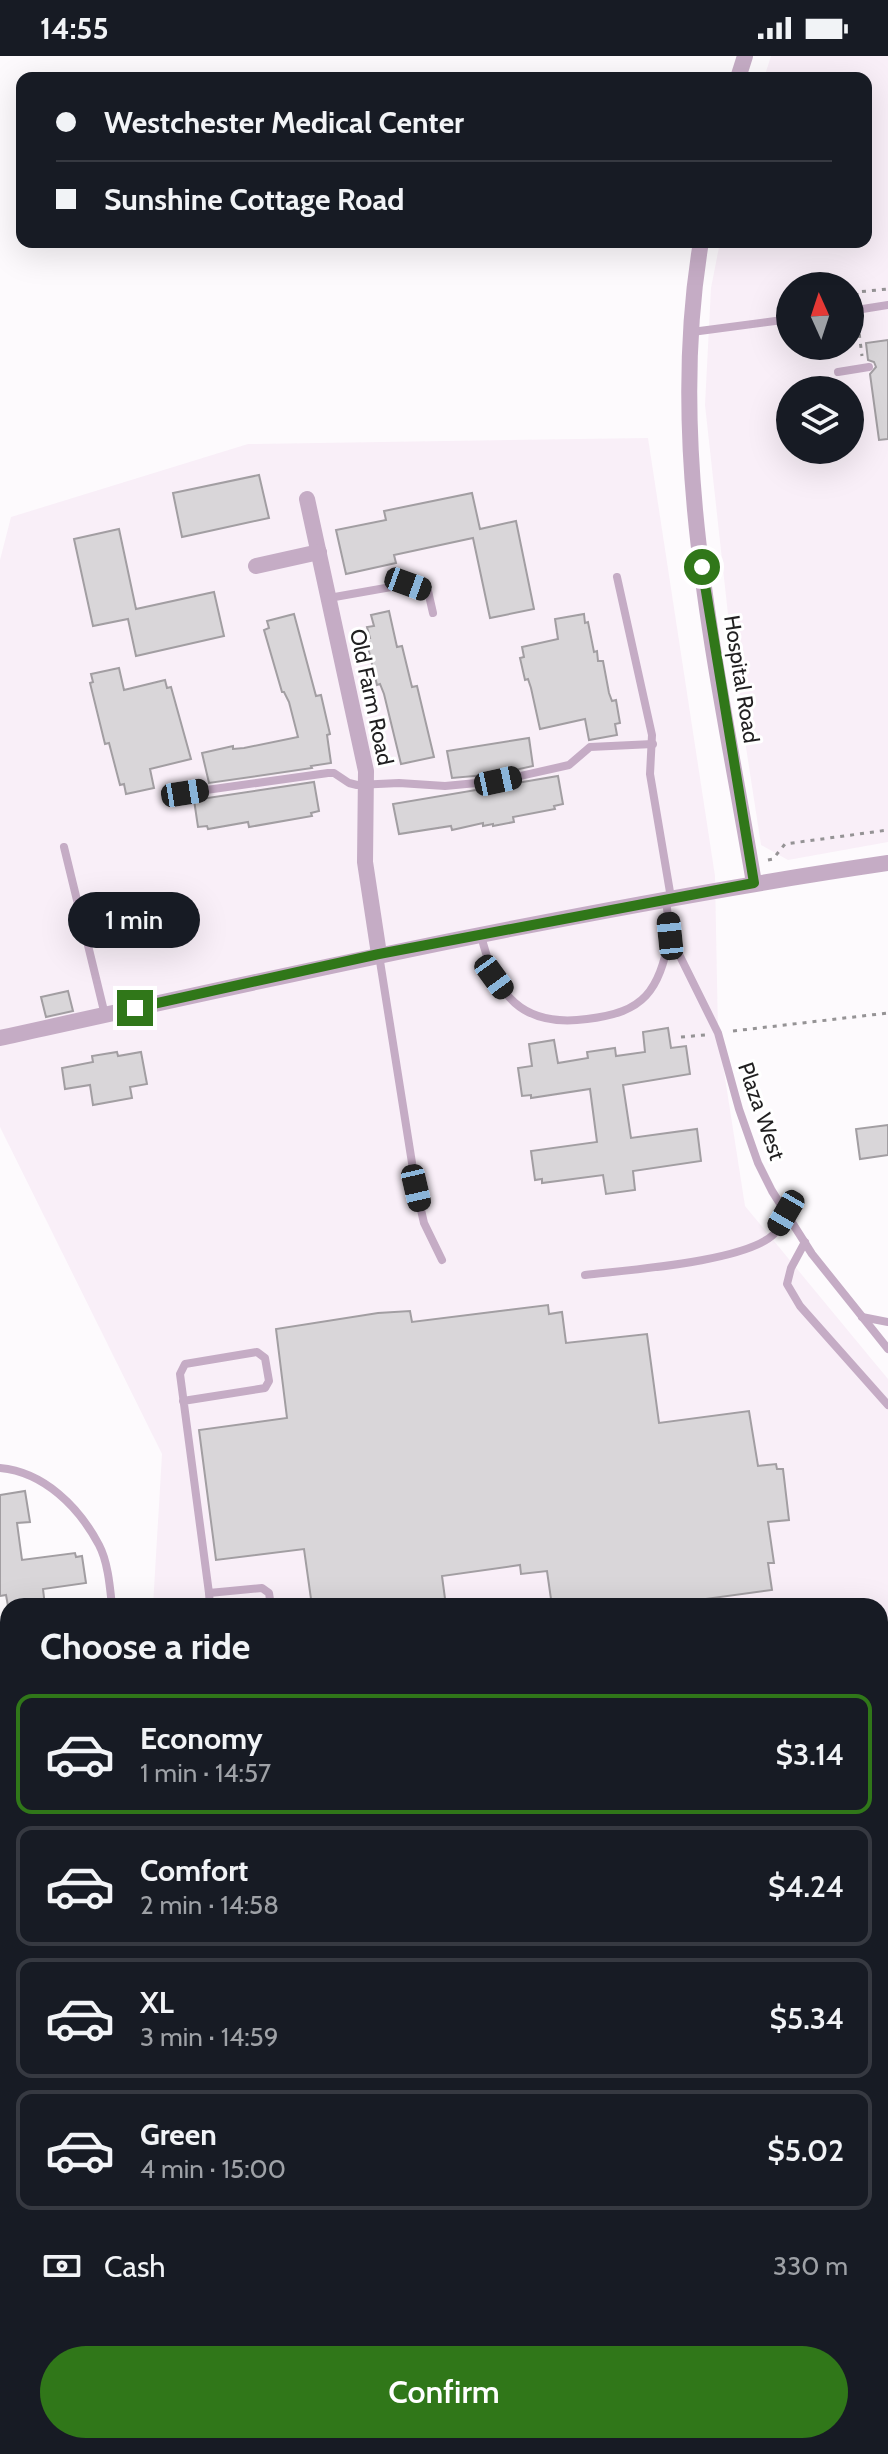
<!DOCTYPE html>
<meta charset="utf-8">
<style>
:root{--surface:#171b24;--page:#20242c;--text:#f1f3f6;--muted:#9ea1a6;--line:#363941;--accent:#307719}
body{margin:0;font-family:Cabin,sans-serif;background:var(--page);color:var(--text);height:100vh;display:flex;flex-direction:column;font-size:30px;white-space:nowrap}
*{box-sizing:border-box;margin:0}
p{font-size:26px;color:var(--muted)}
.icon{flex:none;width:44px;height:44px;fill:none;stroke:currentColor;stroke-width:2;stroke-linecap:round;stroke-linejoin:round}
.map{position:relative;flex:1;overflow:hidden}
.drawer{position:absolute;left:0px;top:1542px;width:888px;height:856px;display:flex;flex-direction:column;background:var(--surface);border-radius:24px 24px 0 0;box-shadow:0 8px 32px #0002}
.drawer>*{flex:none}
.banner{position:absolute;left:16px;top:16px;width:856px;height:176px;border-radius:16px;box-shadow:0 8px 32px #0002;display:grid;align-content:center;height:176px;padding:0 40px;background:var(--surface)}
.needle{width:52px;rotate:357deg}
.buttons{position:absolute;left:776px;top:216px;display:grid;gap:16px}
.buttons a{display:grid;place-items:center;width:88px;height:88px;border-radius:50%;background:var(--surface);box-shadow:0 8px 32px #0002;font-size:40px}
.end{position:absolute;width:36px;height:36px;margin:-18px;border:10px solid #307719;background:#fff;box-shadow:0 0 0 4px #fff}
.from{border-radius:50%}
.bubble{position:absolute;height:56px;border-radius:28px;background:var(--surface);box-shadow:0 8px 32px #0002;font-size:26px;font-weight:600;line-height:56px;text-align:center}
.car{position:absolute;width:24px;height:48px;margin:-24px -12px;border-radius:10px;box-shadow:0 0 6px 2px #0007;background:linear-gradient(#222 24%,#8ab4d8 0 40%,#222 0 76%,#8ab4d8 0 86%,#222 0)}
.banner b{display:flex;align-items:center;gap:28px;height:76px;font-size:30px}
.banner b+b{border-top:2px solid var(--line)}
.banner i{width:20px;height:20px;background:var(--text)}
ul{padding:0;list-style:none}
li{display:flex;align-items:center;gap:24px;height:120px;margin:0 16px 12px;padding:0 24px;border:4px solid var(--line);border-radius:16px}
li div{flex:1}
li b{display:block;font-size:30px}
li em{font-style:normal;font-weight:600}
li.on{border-color:var(--accent)}
li>.icon{width:72px;height:72px;stroke-width:1.5}
h2{padding:0 40px;font-size:36px;line-height:96px}
.pay{display:flex;align-items:center;gap:20px;height:88px;padding:0 40px;font-size:30px}
.pay p{margin-inline-start:auto}
.cta{display:flex;gap:16px;margin-top:auto;padding:16px 40px}
.cta a{flex:1;height:92px;border-radius:48px;background:var(--accent);color:#fff;font-size:32px;font-weight:600;line-height:92px;text-align:center}
.status{display:flex;justify-content:space-between;align-items:center;height:56px;padding:0 40px;background:var(--surface);direction:ltr}
.status svg{height:22px;fill:currentColor}
.map>svg:first-child{display:block}
.built{fill:#f9eff8;fill-rule:evenodd}
.lines{fill:none;stroke-linecap:round;stroke-linejoin:round}
.stream{stroke:#87b87b;stroke-width:6}
.building{fill:#d9d6d9;stroke:#a29ea2;stroke-width:2}
.path{stroke:#959395;stroke-width:3;stroke-dasharray:4 6;stroke-linecap:butt}
.service{stroke:#c5acc5;stroke-width:8}
.minor{stroke:#c5acc5;stroke-width:16}
.tertiary{stroke:#c5acc5;stroke-width:22}
.route{stroke:#307719;stroke-width:10}
.labels{text-anchor:middle;stroke-width:6;stroke-linejoin:round;paint-order:stroke}
.street-label{font-size:22px;fill:#201f20;stroke:#fff}
</style>
<div class="status"><b>14:55</b><svg viewBox="0 0 49 12"><path d="M0 12V9h3v3zM5 12V6h3v6zM10 12V3h3v9zM15 12V0h3v12zM26 1h20v11H26zM47 4h2v5h-2z"/></svg></div>
<div class="map">
<svg width="888" height="2398" viewBox="0 0 888 2398">
<rect width="100%" height="100%" fill="#fdfafd"/>
<g class="built">
<path d="M771 0H888V786L788 804 761 789 734 613 705 349 711 232 720 186H866V22H764ZM790 230H850V290H790ZM790 334H850V394H790Z"/>
<path d="M648 382 715 820 718 977 745 1150 888 1323V1815H880V1550H153L162 1398 0 1071V504L11 461 248 388Z"/>
</g>
<g class="lines">
<path class="stream" d="M756 2390 761 2398"/>
</g>
<g class="building">
<path d="M888 284V383L879 384 870 318 876 311 874 306 868 304 866 287Z"/>
<path d="M259 419 269 462 182 481 173 437Z"/>
<path d="M472 437 480 473 516 465 534 553 490 562 473 482 394 499 396 507 346 518 336 474 386 464 384 455Z"/>
<path d="M119 473 136 553 214 536 224 580 136 600 128 563 93 570 74 483Z"/>
<path d="M389 555 397 591 402 590 412 631 417 630 434 701 401 708 384 638 380 628 377 629 366 583 370 582 367 571 374 570 371 559Z"/>
<path d="M294 558 316 640 321 639 330 678 327 679 331 707 311 710 312 712 209 727 202 697 233 690V693L244 692 298 681 289 646 284 636H282L264 574 269 572 267 565Z"/>
<path d="M584 558 585 567 588 566 594 596 597 595 598 605H603L609 637 612 645 616 644 620 667 615 668 617 679 589 684 585 663 540 673 531 632 528 623 525 624 520 602 524 601 522 591 558 583 555 563Z"/>
<path d="M119 612 124 634 165 624 167 632 171 631 191 703 150 713 154 732 126 738 124 728 120 729 109 687 105 688 90 627 93 626 91 618Z"/>
<path d="M529 682 533 710 497 718 452 722 447 695Z"/>
<path d="M558 720 563 748 554 750 555 753 513 761 514 766 493 770V768L483 770V767L452 774 451 770 399 778 393 748Z"/>
<path d="M314 726 319 755 311 757 312 760 249 771 248 766 208 773 207 770 198 771 194 744Z"/>
<path d="M68 935 73 955 46 961 41 941Z"/>
<path d="M668 972 671 992 686 990 690 1018 623 1029 631 1082 697 1073 701 1105 633 1115 635 1134 606 1138 603 1119 542 1127V1123L535 1124 531 1095 597 1086 590 1033 531 1042V1039L522 1040 518 1012 532 1010 529 988 554 984 558 1007 588 1002 587 996 615 992 616 1000 645 996 643 976Z"/>
<path d="M117 996 118 1000 141 996 147 1028 130 1031 132 1042 93 1049 90 1029 65 1033 62 1012 93 1006 92 1000Z"/>
<path d="M888 1069V1099L860 1103 856 1073Z"/>
<path d="M548 1249 549 1258 562 1256 566 1287 647 1278 659 1367 749 1355 758 1410 776 1408 777 1413H783L789 1464 768 1466 774 1507H768L772 1534 683 1546V1550H552L547 1515 521 1518 520 1509 442 1520 446 1550H312L304 1493 216 1504 199 1374 287 1362 276 1273 378 1257 410 1255 412 1266Z"/>
<path d="M25 1435 30 1466 17 1467 22 1504 75 1497 76 1501 82 1500 86 1527 43 1533 45 1550H8L6 1539 0 1540V1439Z"/>
</g>
<g class="lines">
<g class="path">
<path d="M857 241V236L888 233"/>
<path d="M858 268 862 300"/>
<path d="M768 804 773 803 785 788 888 774"/>
<path d="M733 975 888 957"/>
<path d="M681 981 705 979"/>
<path d="M880 1779H888"/>
</g>
<g class="service">
<path d="M850 255 888 249"/>
<path d="M692 276 790 263"/>
<path d="M838 316 869 311"/>
<path d="M617 521 652 679 650 718 671 842"/>
<path d="M329 542 408 528 428 535 433 557"/>
<path d="M185 737 328 717H334L349 727 357 729 399 727 445 730 498 725 569 709 590 691 653 688"/>
<path d="M64 791 105 959"/>
<path d="M666 843 670 880 718 977 739 1053 758 1107 772 1135 812 1198 888 1293"/>
<path d="M481 879C495 939 522 972 587 963 645 956 658 936 670 880"/>
<path d="M379 899 416 1132 424 1167 442 1204"/>
<path d="M805 1186 791 1212 787 1228 800 1250 888 1349"/>
<path d="M585 1219C626 1214 746 1206 774 1178 779 1173 783 1163 786 1157"/>
<path d="M862 1261 888 1266"/>
<path d="M183 1345 265 1332 269 1325 265 1302 257 1296 185 1308 180 1318 209 1537 262 1532 269 1537 271 1550"/>
<path d="M0 1412C44 1416 79 1451 99 1489 108 1506 110 1531 112 1550"/>
<path d="M209 1537 210 1550"/>
<path d="M0 2069 8 2114"/>
</g>
<g class="minor">
<path d="M738 22 745 0"/>
<path d="M701 186C665 398 719 618 754 827"/>
<path d="M307 443 366 715 365 806 379 898"/>
<path d="M256 510 319 496"/>
<path d="M0 982C295 917 589 851 888 807"/>
</g>
<path class="tertiary" d="M0 1925 8 1923"/>
</g>
<g class="lines">
<path class="route" d="M135 952 379 898 754 827 702 511"/>
</g>
<g class="labels">
<g class="street-label">
<text transform="translate(742 623) rotate(81)" y="8">Hospital Road</text>
<text transform="translate(372 641) rotate(78)" y="8">Old Farm Road</text>
<text transform="translate(762 1055) rotate(71)" y="8">Plaza West</text>
</g>
</g>
</svg>
<div class="buttons">
<a><svg class="needle" viewBox="-14 -14 28 28"><path d="M0-13l5 13h-10z" fill="#e53935"/><path d="M0 13l5-13h-10z" fill="#9ea1a6"/></svg></a>
<a><svg class="icon" aria-label="layers" viewBox="0 0 24 24"><path d="M12 4l9 5-9 5-9-5zM3 14l9 5 9-5"/></svg></a>
</div>
<i class="end from" style="left:702px;top:511px"></i>
<i class="end" style="left:135px;top:952px"></i>
<div class="bubble" style="left:68px;top:836px;width:132px">1 min</div>
<i class="car" style="left:408px;top:528px;rotate:110deg"></i>
<i class="car" style="left:498px;top:725px;rotate:78deg"></i>
<i class="car" style="left:185px;top:737px;rotate:81deg"></i>
<i class="car" style="left:670px;top:880px;rotate:354deg"></i>
<i class="car" style="left:494px;top:921px;rotate:144deg"></i>
<i class="car" style="left:416px;top:1132px;rotate:167deg"></i>
<i class="car" style="left:786px;top:1157px;rotate:210deg"></i>
<div class="banner">
<b><i class="from"></i>Westchester Medical Center</b>
<b><i></i>Sunshine Cottage Road</b>
</div>
<section class="drawer">
<h2>Choose a ride</h2>
<ul>
<li class="on"><svg class="icon" aria-label="car" viewBox="0 0 24 24"><path d="M5 17H2v-5l4-1 3-4h7l3 4 3 1v5h-3M9 17h6M6 11h13"/><circle cx="7" cy="17" r="2"/><circle cx="17" cy="17" r="2"/></svg><div><b>Economy</b><p>1 min · 14:57</p></div><em>$3.14</em></li>
<li><svg class="icon" aria-label="car" viewBox="0 0 24 24"><path d="M5 17H2v-5l4-1 3-4h7l3 4 3 1v5h-3M9 17h6M6 11h13"/><circle cx="7" cy="17" r="2"/><circle cx="17" cy="17" r="2"/></svg><div><b>Comfort</b><p>2 min · 14:58</p></div><em>$4.24</em></li>
<li><svg class="icon" aria-label="car" viewBox="0 0 24 24"><path d="M5 17H2v-5l4-1 3-4h7l3 4 3 1v5h-3M9 17h6M6 11h13"/><circle cx="7" cy="17" r="2"/><circle cx="17" cy="17" r="2"/></svg><div><b>XL</b><p>3 min · 14:59</p></div><em>$5.34</em></li>
<li><svg class="icon" aria-label="car" viewBox="0 0 24 24"><path d="M5 17H2v-5l4-1 3-4h7l3 4 3 1v5h-3M9 17h6M6 11h13"/><circle cx="7" cy="17" r="2"/><circle cx="17" cy="17" r="2"/></svg><div><b>Green</b><p>4 min · 15:00</p></div><em>$5.02</em></li>
</ul>
<div class="pay"><svg class="icon" aria-label="cash" viewBox="0 0 24 24"><path d="M3 7h18v10H3z"/><circle cx="12" cy="12" r="2"/></svg>Cash<p>330 m</p></div>
<div class="cta"><a>Confirm</a></div>
</section>
</div>
